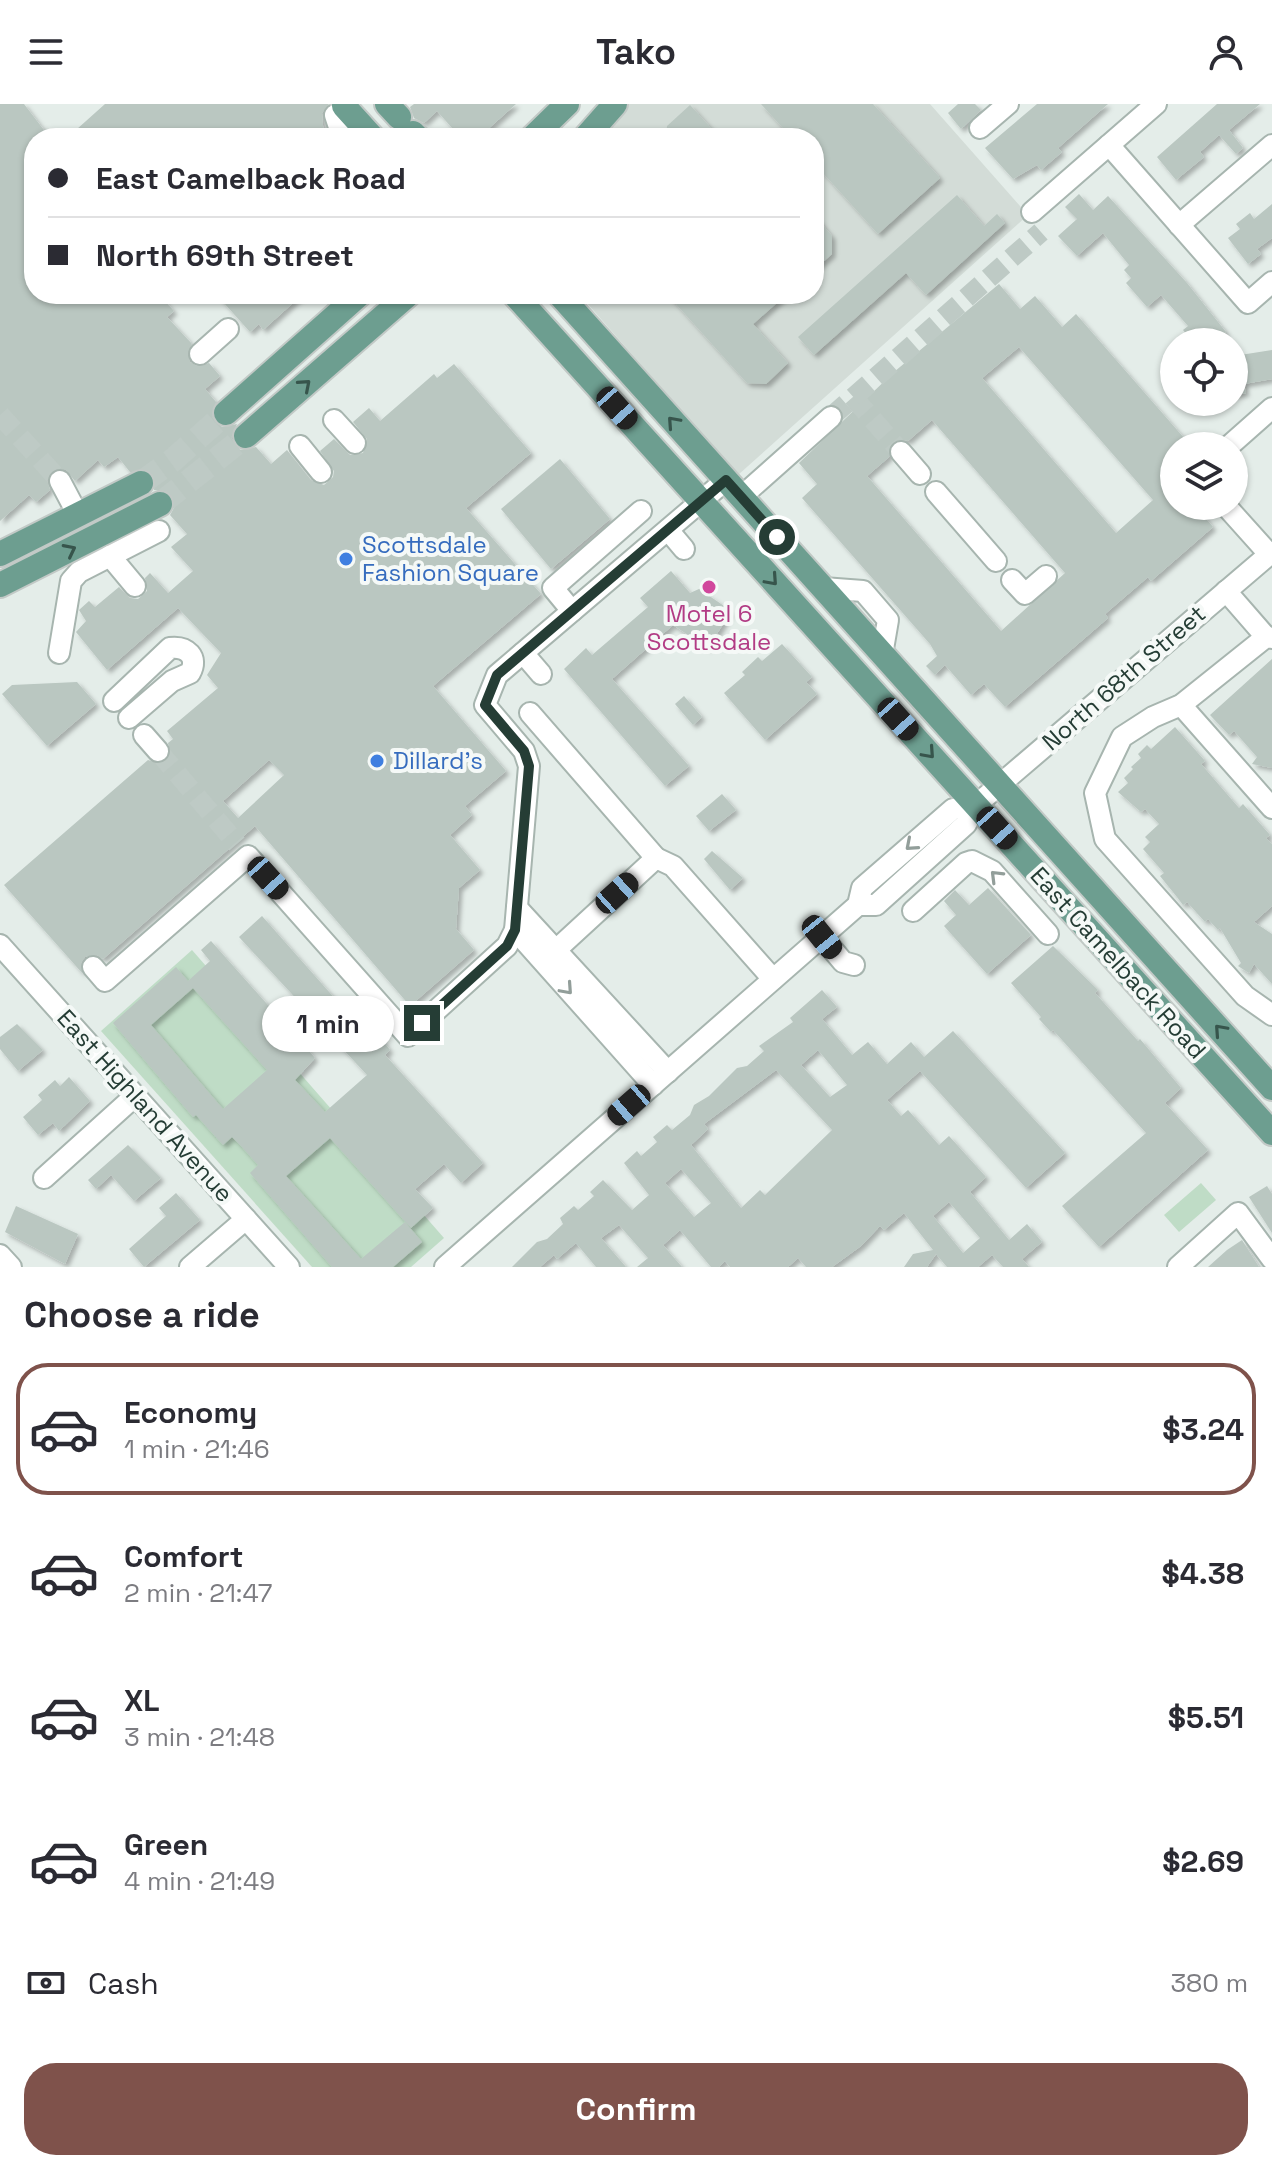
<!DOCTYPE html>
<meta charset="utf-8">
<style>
:root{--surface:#fff;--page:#f7f7f7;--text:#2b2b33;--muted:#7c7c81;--line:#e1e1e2;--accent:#7f524b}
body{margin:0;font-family:"Space Grotesk",sans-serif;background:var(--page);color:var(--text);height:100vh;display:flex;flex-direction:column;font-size:30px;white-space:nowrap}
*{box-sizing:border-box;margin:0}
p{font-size:26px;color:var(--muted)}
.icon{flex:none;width:44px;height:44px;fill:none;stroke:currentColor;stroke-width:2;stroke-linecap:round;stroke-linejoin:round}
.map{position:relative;height:1163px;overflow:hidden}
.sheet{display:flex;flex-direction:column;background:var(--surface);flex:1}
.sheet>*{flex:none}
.guide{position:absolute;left:24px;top:24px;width:800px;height:176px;border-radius:32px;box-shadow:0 2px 6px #0004;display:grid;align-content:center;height:176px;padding:0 24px;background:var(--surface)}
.controls{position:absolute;left:1160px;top:224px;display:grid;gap:16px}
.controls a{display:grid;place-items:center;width:88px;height:88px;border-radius:50%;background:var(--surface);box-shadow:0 2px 6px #0004;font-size:40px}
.end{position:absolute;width:36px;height:36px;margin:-18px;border:10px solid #253d35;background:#fff;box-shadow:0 0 0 4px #fff}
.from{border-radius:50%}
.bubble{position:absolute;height:56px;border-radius:28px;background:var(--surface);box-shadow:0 2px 6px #0004;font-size:26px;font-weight:600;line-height:56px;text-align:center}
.car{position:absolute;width:24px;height:48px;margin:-24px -12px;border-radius:10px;box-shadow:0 0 6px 2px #0007;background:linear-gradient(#222 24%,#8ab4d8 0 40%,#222 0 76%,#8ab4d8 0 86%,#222 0)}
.guide b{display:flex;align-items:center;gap:28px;height:76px;font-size:30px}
.guide b+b{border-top:2px solid var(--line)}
.guide i{width:20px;height:20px;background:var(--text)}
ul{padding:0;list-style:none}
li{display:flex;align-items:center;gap:24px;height:132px;margin:0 16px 12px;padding:0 8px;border:4px solid transparent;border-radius:32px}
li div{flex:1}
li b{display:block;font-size:30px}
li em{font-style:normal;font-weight:600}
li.selected{border-color:var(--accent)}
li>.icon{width:72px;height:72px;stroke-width:1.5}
h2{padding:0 24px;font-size:36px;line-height:96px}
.pay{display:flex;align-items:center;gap:20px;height:88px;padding:0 24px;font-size:30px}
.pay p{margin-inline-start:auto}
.action{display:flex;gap:16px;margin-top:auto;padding:16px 24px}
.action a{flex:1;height:92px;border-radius:32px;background:var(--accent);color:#fff;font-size:32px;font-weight:600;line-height:92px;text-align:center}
header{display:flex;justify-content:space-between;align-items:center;height:104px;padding:0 24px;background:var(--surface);font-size:36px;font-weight:600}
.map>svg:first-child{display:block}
.built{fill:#d3dcd7}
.green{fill:#bfdcc6}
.building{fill:#bac7c1;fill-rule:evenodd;filter:url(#shadow)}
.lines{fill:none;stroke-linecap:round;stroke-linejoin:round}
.minor-tunnel{stroke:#becac5;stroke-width:20;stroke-dasharray:20 10;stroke-linecap:butt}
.major-tunnel{stroke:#becac5;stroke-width:24;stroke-dasharray:24 12;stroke-linecap:butt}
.minor-casing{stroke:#a7b5af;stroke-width:24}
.major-casing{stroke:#c2c9c6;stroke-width:28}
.minor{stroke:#fff;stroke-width:20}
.major{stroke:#6d9e90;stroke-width:24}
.oneway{stroke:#37554c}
.oneway2{stroke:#929e9a}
.route{stroke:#253d35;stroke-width:10}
.shop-dot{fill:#3f7fe0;stroke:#f5f9f7;stroke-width:3}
.hotel-dot{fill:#d1479c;stroke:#f5f9f7;stroke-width:3}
.labels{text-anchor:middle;stroke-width:8;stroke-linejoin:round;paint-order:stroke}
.shop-label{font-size:24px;fill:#366cbe;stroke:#f5f9f7;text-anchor:start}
.hotel-label{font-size:24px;fill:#b23c85;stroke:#f5f9f7}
.street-label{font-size:24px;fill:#253d35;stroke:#f5f9f7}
</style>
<header><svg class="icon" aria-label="menu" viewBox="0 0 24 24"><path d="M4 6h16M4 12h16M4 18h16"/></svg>Tako<svg class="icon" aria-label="person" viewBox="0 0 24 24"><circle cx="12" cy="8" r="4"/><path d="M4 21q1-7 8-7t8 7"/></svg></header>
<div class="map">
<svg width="1272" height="1163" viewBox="0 0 1272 1163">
<defs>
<filter id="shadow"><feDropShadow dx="3.5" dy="3.5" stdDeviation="2" flood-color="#0004"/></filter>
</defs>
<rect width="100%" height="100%" fill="#e4ede9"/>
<path class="built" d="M628 0H930L1028 111 738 371 579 190H814V34H601Z"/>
<g class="green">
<path d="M192 846 444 1134 411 1163H312L101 927Z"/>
<path d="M1201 1079 1216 1096 1179 1128 1164 1111Z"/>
</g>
<g class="building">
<path d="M0 0H24L50 34H34V190H158L174 207 167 213 192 240 188 247 190 258 197 262 209 259 220 272 205 285 216 298 212 313 222 323 237 320 231 334 240 346 256 343 271 360 287 346 311 376 324 381 333 373 334 367 320 347 334 335 350 351 363 349 367 335 353 318 369 304 380 317 434 270 437 274 454 260 531 349 466 404 541 490 433 582 506 667 465 702 472 711 450 731 480 766 459 784 456 825 474 846 410 902 255 722 103 855 97 851 85 853 81 859 83 870 4 781 148 656 160 660 167 656 170 650 168 639 173 635 167 627 218 584 207 571 221 549 178 504 107 566 76 528 86 517 79 506 89 497 95 503 119 483 130 494 138 495 147 487 145 474 150 469 168 489 193 467 171 443 187 430 170 411 175 402 174 394 168 387 154 386 155 373 149 366 130 368 118 353 104 363 98 356 75 377 66 366 55 365 47 376 50 386 36 398 29 391 0 417ZM269 656 284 671 238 714 223 697Z"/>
<path d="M105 0H329L322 9 324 34H67Z"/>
<path d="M414 0H516L478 34H461L437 7 424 19 414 14 410 3Z"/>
<path d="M761 0H873L940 74 878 130 814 59V34H792Z"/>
<path d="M958 0H975L981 6 961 25 948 9Z"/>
<path d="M1037 0H1108L1058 44 1062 48 1041 66 1037 61 1013 75 985 44Z"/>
<path d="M1217 0H1260L1229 26 1243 44 1236 50 1219 31 1200 48 1204 53 1176 76 1157 53Z"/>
<path d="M690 1 720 34H666L667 22Z"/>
<path d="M1079 90 1093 106 1108 92 1187 179 1226 228 1215 238H1193L1183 226 1188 222 1161 191 1147 203 1126 179 1131 174 1124 166 1129 161 1103 129 1077 152 1058 132 1077 115 1065 103Z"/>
<path d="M957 91 984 122 997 110 1005 119 926 191 906 169 814 251 798 233Z"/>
<path d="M1272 100V134L1257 145 1261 150 1248 160 1228 134 1240 125 1236 120 1250 109 1254 115Z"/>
<path d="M814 111 832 132V150L814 166Z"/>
<path d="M999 180 1020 205 1035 192 1062 223 1076 210 1191 342H1174V402H1195L1213 423 1151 477 1148 473 1105 510 1108 514 1005 603 984 580 971 591 945 561 935 571 926 562 937 552 930 540 802 394 817 380 799 359 894 268ZM1019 243 1153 396 1116 429 982 274ZM932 316 1065 469 1001 527 867 372 889 353 892 339 899 335 908 337Z"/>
<path d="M216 190H303L263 226 259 220 250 228Z"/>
<path d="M667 190H787L753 220 788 259 766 280 747 279Z"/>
<path d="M1272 246V275L1244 280 1246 289 1234 291V252Z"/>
<path d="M560 355 610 415 551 465 501 405Z"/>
<path d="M671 467 690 489 699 485 727 504 725 506 730 509 708 544 673 521 612 575 689 662 665 682 564 565 586 544 592 551 648 503 640 494Z"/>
<path d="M782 540 812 573 806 578 817 590 765 636 724 589 745 571 742 568 758 553 762 557Z"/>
<path d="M1272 555V664L1252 660 1257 653 1234 627 1229 631 1210 611Z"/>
<path d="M77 578 96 600 47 642 2 590 12 581Z"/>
<path d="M684 592 702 613 693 621 675 600Z"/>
<path d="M1175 623 1205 657 1201 660 1239 704 1243 700 1270 731 1266 734 1272 740V802L1254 818 1272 830V880L1254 860 1249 869 1238 862 1241 859 1220 824 1218 826 1208 815 1205 818 1187 798 1183 801 1177 793 1160 772 1164 769 1143 745 1150 738 1145 733 1159 720 1145 705 1141 708 1118 688 1128 679 1124 674 1133 665 1131 663 1141 654 1138 650 1147 641 1151 645Z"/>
<path d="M722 690 736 706 709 727 696 712Z"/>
<path d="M712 747 743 774 730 786 704 755Z"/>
<path d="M988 784 1031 831 987 870 944 822 956 811 944 797 955 786 969 801Z"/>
<path d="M262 812 360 923 365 919 382 936 390 946 385 951 483 1059 461 1079 444 1060 415 1085 433 1104 411 1124 330 1034 286 1072 361 1155 405 1118 422 1138 393 1163H332L250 1069 258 1061 242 1043 232 1033 223 1041 196 1011 193 1013 113 919 176 863 188 877 210 857 201 846 211 837 315 954 295 976 325 1008 367 971 239 833ZM193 884 267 966 223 1005 151 921Z"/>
<path d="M1053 842 1098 886 1095 889 1138 937 1140 935 1181 984 1165 999 1208 1046 1099 1143 1062 1102 1146 1029 1053 926 1051 928 1039 915 1041 913 1011 879Z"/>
<path d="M822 886 837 903 822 915 852 951 868 938 887 960 911 938 924 953 953 927 1065 1049 1026 1084 920 967 887 996 901 1012 908 1006 939 1041 949 1032 986 1073 970 1088 1009 1136 1027 1120 1042 1138 1022 1155 1029 1163H1003L992 1151 978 1163H947L936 1150 927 1163H904L913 1150 933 1146 904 1109 884 1126 880 1122 861 1142 832 1163H806L798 1154 788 1163H730L725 1157 719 1163H711L680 1126 663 1141 682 1163H637L648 1154 619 1121 601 1134 626 1163H596L576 1139 557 1155 554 1151 540 1163H512L537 1138 547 1135 563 1120 560 1114 574 1102 578 1106 594 1092 590 1088 603 1076 632 1106 649 1091 624 1059 637 1047 641 1052 657 1038 653 1033 667 1021 672 1026 690 1011 694 1001 709 992 737 964 747 962 764 947 759 942 793 918 790 914ZM818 946 847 981 830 993 801 961ZM776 966 832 1026 765 1091 760 1086 741 1104 691 1041 708 1025 704 1020ZM681 1065 711 1099 694 1113 665 1079ZM949 1098 980 1134 963 1149 933 1112Z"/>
<path d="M17 920 43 946 18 967 0 945V933Z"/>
<path d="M69 973 90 997 59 1027 53 1019 38 1031 23 1013 42 996 38 991 55 976 60 982Z"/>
<path d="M128 1041 161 1074 134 1097 111 1071 96 1085 88 1076Z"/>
<path d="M1267 1082 1272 1090V1129L1249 1093Z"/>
<path d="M176 1089 200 1116 144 1163 129 1145 166 1112 159 1104Z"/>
<path d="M16 1102 78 1130 65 1160 5 1128Z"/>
<path d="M1242 1136 1259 1163H1208L1227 1146Z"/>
</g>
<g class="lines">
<g class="minor-tunnel">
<path d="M853 293 901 348"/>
<path d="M0 311 60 377"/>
<path d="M831 313 1041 128"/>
<path d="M158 647 237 740"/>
</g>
<g class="major-tunnel">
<path d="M141 379 173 356 226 309"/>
<path d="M160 400 246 332"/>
</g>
<defs>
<g id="minor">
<path d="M335 11 339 23 337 34"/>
<path d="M980 24 1008 0"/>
<path d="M1109 41 1248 199 1272 178"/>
<path d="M1032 108 1156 0"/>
<path d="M1179 121 1272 41"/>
<path d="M200 250 228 225"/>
<path d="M334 316 355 339"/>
<path d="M300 342 321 368"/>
<path d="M1229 342 1272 304"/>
<path d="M901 348 920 370"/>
<path d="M60 377 78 411"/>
<path d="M936 388 996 457"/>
<path d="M741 393 831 313"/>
<path d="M1226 402 1269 450"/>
<path d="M668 426 684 445"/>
<path d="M110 452 135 482"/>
<path d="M1012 476 1025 490 1046 472"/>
<path d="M823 484 863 487 888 516 882 551"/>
<path d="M1226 487 1266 533"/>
<path d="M572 507 553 484 641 407"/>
<path d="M1272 534 1266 533 1181 601 1153 613 1122 633 1095 689 1105 735 1245 892 1272 911"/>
<path d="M59 549 71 477 79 468 159 427"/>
<path d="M523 549 541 570"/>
<path d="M114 597 170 544C187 542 199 553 190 569L172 577 129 614"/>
<path d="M1181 601 1272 704"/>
<path d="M530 609 656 754"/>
<path d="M144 631 158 647"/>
<path d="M858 801H876L966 720 976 701 1272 448"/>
<path d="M517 804 668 968"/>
<path d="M913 807 966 759 972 757 992 767 1048 830"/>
<path d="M515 826 653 981"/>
<path d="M822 833 843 858 854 861"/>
<path d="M0 841 289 1163"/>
<path d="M557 845 656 754 673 762 773 875"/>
<path d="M93 863 105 877 248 752 408 932 507 842 515 826 529 662 524 647 485 601 497 571 726 376"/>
<path d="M44 1074 135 992"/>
<path d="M0 1151 11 1163"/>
<path d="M190 1163 246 1115"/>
<path d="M445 1163 858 801 862 784 953 705 976 701"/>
<path d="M1178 1163 1238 1109 1272 1155"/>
</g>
<g id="major">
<path d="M387 0 399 13"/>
<path d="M344 2 373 34"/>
<path d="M413 29 418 34"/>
<path d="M532 34 567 0"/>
<path d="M585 34 615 0"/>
<path d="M514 190 1272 1029"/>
<path d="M559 190 1272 984"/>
<path d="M226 309 360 190"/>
<path d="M246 332 409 190"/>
<path d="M0 450 141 379"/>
<path d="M0 481 160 400"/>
</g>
</defs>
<use href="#minor" class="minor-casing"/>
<use href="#major" class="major-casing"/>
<use href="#minor" class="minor"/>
<use href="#major" class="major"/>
</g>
<defs><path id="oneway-chevron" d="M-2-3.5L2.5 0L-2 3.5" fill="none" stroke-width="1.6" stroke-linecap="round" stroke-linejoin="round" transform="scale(2)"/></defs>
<g class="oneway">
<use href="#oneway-chevron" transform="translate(305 281) rotate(-41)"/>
<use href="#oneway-chevron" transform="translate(673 318) rotate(-132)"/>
<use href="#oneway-chevron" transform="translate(70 446) rotate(-27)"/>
<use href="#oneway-chevron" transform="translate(772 476) rotate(48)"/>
<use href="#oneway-chevron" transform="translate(929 649) rotate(48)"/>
<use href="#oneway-chevron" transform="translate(1220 926) rotate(-132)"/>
</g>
<g class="oneway2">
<use href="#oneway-chevron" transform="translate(911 741) rotate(139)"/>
<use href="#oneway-chevron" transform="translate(996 772) rotate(-135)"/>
<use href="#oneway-chevron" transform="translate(567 885) rotate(48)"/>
</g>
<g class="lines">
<path class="route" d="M422 919 507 842 515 826 529 662 524 647 485 601 497 571 726 376 777 433"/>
</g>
<g class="shop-dot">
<circle cx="346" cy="455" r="8"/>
<circle cx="377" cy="657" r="8"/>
</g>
<circle class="hotel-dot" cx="709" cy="483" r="8"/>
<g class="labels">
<g class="shop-label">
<text x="362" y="449">Scottsdale<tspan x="362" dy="28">Fashion Square</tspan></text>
<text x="393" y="665">Dillard's</text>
</g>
<g class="hotel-label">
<text x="709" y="518">Motel 6<tspan x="709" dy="28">Scottsdale</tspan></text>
</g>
<g class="street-label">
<text transform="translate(1124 574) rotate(-41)" y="8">North 68th Street</text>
<text transform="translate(1118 859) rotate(48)" y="8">East Camelback Road</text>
<text transform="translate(145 1002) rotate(48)" y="8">East Highland Avenue</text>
</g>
</g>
</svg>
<div class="controls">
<a><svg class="icon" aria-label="locate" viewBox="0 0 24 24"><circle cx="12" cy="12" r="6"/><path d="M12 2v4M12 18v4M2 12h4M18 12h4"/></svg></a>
<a><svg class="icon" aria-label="layers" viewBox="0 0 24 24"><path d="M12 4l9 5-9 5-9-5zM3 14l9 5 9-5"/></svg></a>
</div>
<i class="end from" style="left:777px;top:433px"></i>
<i class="end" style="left:422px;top:919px"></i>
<div class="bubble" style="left:262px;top:892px;width:132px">1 min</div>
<i class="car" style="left:617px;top:304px;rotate:138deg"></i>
<i class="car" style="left:898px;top:615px;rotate:138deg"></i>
<i class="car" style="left:997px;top:724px;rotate:138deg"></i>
<i class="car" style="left:268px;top:774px;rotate:138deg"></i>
<i class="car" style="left:617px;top:789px;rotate:48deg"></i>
<i class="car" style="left:822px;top:833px;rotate:141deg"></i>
<i class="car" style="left:629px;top:1001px;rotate:229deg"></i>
<div class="guide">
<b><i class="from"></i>East Camelback Road</b>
<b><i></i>North 69th Street</b>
</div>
</div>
<section class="sheet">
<h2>Choose a ride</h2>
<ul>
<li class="selected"><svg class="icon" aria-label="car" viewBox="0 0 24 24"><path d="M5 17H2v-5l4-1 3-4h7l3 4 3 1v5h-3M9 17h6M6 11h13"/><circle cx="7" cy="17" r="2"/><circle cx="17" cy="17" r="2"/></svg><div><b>Economy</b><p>1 min · 21:46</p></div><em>$3.24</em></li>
<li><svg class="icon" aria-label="car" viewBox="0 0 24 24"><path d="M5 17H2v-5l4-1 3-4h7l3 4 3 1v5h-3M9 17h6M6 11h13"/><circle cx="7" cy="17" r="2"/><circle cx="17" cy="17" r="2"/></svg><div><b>Comfort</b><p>2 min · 21:47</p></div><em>$4.38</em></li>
<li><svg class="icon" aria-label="car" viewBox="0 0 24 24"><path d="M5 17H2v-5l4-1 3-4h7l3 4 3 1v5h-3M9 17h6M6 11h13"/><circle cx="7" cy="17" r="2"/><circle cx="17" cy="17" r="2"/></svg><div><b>XL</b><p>3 min · 21:48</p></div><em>$5.51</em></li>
<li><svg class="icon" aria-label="car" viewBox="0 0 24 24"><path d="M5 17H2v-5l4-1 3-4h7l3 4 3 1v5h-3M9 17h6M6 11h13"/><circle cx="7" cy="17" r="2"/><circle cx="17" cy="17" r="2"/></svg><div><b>Green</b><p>4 min · 21:49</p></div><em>$2.69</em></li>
</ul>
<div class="pay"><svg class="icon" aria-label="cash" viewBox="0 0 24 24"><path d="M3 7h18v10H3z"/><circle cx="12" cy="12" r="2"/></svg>Cash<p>380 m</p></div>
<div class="action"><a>Confirm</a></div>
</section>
